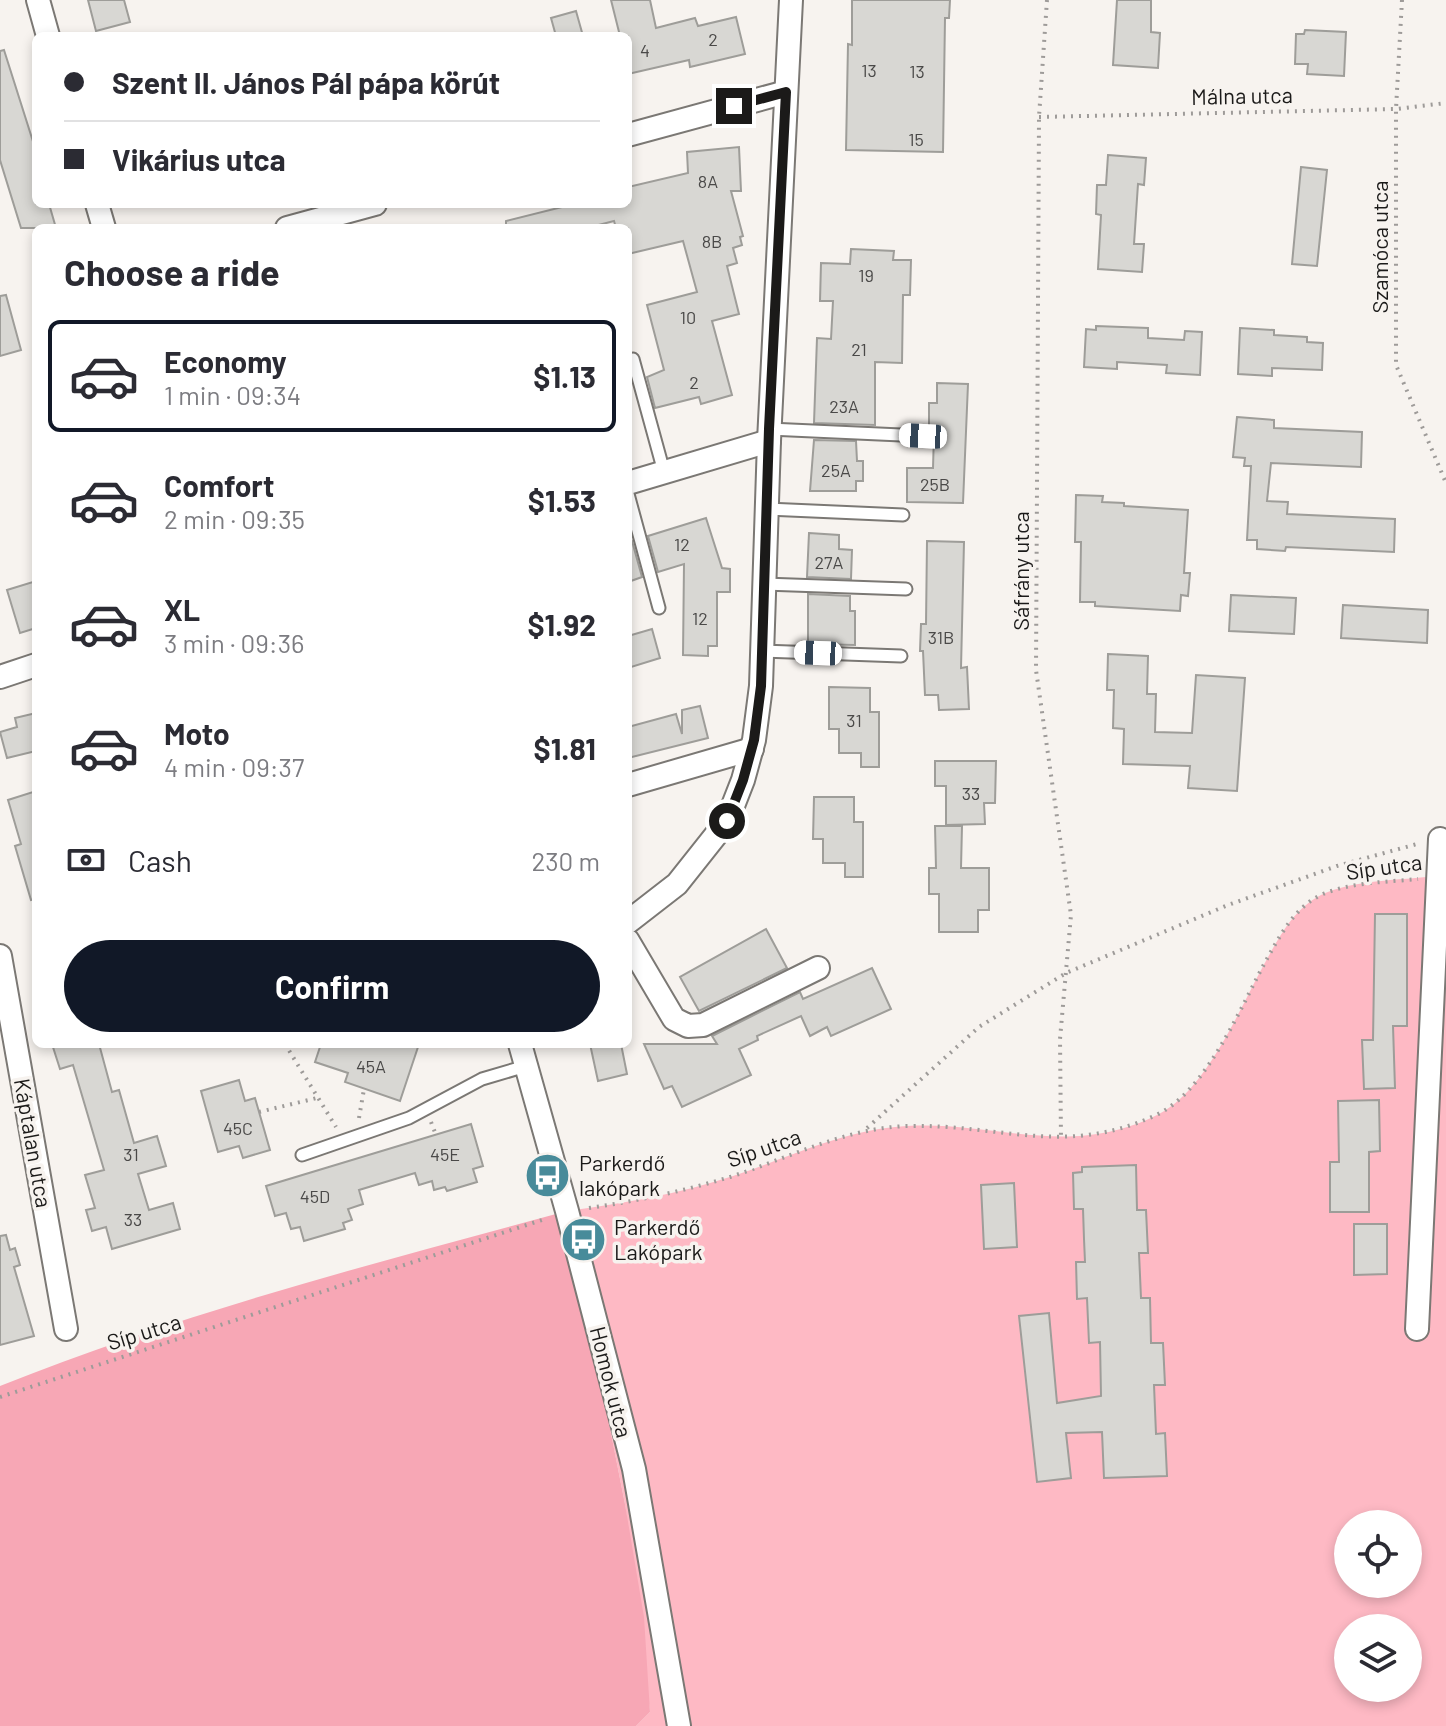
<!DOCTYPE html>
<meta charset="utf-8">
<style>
:root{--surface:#fff;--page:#f7f7f7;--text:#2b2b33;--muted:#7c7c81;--line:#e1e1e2;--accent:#111827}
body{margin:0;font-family:Barlow,sans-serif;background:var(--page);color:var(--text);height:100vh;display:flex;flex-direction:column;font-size:30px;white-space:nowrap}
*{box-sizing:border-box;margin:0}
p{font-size:26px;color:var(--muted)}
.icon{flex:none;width:44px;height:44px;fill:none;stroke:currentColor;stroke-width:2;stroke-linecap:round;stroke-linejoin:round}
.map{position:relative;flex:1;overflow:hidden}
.panel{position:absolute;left:32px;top:224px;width:600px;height:824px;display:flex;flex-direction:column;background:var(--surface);border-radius:12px;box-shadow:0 4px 12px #0003}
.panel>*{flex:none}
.hud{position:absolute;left:32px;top:32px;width:600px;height:176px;border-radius:12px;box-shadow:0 4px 12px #0003;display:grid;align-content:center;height:176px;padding:0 32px;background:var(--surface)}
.fabs{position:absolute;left:1334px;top:1510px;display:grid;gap:16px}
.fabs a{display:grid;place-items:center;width:88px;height:88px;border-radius:50%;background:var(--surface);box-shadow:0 4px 12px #0003;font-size:40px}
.end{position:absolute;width:36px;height:36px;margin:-18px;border:10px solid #1b1a19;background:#fff;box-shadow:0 0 0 4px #fff}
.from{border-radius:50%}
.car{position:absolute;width:24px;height:48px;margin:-24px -12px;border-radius:10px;box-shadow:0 0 6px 2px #0007;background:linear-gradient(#fff 24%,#345 0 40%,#fff 0 76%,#345 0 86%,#fff 0)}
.hud b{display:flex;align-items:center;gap:28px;height:76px;font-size:30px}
.hud b+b{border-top:2px solid var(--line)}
.hud i{width:20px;height:20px;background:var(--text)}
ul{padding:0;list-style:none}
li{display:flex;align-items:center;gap:24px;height:112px;margin:0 16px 12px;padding:0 16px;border:4px solid transparent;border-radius:12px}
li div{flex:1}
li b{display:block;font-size:30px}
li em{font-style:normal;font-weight:700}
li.selected{border-color:var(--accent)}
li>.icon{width:72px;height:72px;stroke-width:1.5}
h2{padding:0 32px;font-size:36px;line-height:96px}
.pay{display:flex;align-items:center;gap:20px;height:88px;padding:0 32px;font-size:30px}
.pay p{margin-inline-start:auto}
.primary-button{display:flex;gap:16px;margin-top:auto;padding:16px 32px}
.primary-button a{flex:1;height:92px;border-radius:48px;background:var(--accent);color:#fff;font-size:32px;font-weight:700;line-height:92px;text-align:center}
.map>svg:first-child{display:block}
.green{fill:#feb9c4;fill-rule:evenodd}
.forest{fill:#f7a7b5}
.building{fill:#d8d7d3;stroke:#9e9d99;stroke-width:2}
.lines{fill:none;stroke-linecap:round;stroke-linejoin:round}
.lane-casing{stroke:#7b7874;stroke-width:15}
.street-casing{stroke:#7b7874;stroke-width:26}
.path{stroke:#9e9b99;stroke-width:4;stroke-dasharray:2 6;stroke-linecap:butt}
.lane{stroke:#fff;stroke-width:11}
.street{stroke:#fff;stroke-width:22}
.route{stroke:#1b1a19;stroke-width:10}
.labels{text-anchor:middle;stroke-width:7;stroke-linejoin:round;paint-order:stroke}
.number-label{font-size:18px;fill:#4a4948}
.street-label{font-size:22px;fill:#1b1a19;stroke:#f7f3ef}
.poi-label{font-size:22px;fill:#1b1a19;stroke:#f7f3ef;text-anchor:start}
</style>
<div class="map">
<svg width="1446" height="1726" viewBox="0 0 1446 1726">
<rect width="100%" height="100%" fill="#f7f3ef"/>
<path class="green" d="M1446 875V1726H636L650 1712 625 1504 567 1211C624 1203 679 1194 733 1176 790 1157 846 1129 907 1126 996 1121 1069 1159 1157 1115 1207 1091 1240 1007 1267 959 1281 934 1294 909 1321 895 1353 879 1409 880 1446 875ZM1348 1524H1408V1584H1348ZM1348 1628H1408V1688H1348Z"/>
<path class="forest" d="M567 1211 625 1504 644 1617 650 1712 636 1726H0V1386C184 1312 376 1263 567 1211Z"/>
<g class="building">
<path d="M88 0H124L130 22 96 31Z"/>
<path d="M611 0H650L656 28 695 18 698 26 736 17 745 54 690 67 689 60 628 74V36H620Z"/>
<path d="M852 0H950L949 18H945L943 152 846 150 848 44 852 45Z"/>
<path d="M1117 0H1151V32L1160 33 1158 68 1113 65Z"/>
<path d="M576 11 583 36H556L551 18Z"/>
<path d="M1305 30 1346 32 1344 76 1307 74 1308 64H1295L1296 34H1304Z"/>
<path d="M4 50 36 151V204H49L56 228H21L0 160V51Z"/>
<path d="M739 147 741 191H731L743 236 740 237 742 245 733 248 737 263 727 266 739 314 712 321 732 395 701 404 699 397 655 408 647 377 664 370 647 305 697 292 683 241 628 254V228H616L614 221 587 228H506V221L574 204H628V187L688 173 687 152Z"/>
<path d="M1108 155 1146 158 1144 185 1138 184 1134 244H1144L1142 272 1098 269 1101 215 1096 214 1097 185H1106Z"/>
<path d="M1301 167 1327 170 1317 266 1292 264Z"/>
<path d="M851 249 894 251 893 260H911L910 295H903L902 363 875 362V425L814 423 817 338 831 339 833 301H820L821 263 850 264Z"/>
<path d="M6 295 21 350 0 356V296Z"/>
<path d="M1096 326 1148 328V338L1184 340 1185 331 1202 332 1200 375 1166 373 1167 365 1117 362V369L1084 367 1086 329 1096 330Z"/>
<path d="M1240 328 1274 330V335L1307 337V342L1323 343 1322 370 1272 368V376L1238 374Z"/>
<path d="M937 383 968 384 963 503 907 502V468H933L934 433 929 430V403H937Z"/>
<path d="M1237 417 1274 420V428L1362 432 1361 467 1271 463 1267 501 1288 502 1287 514 1395 519 1394 552 1286 547 1285 551 1257 549V540H1247L1251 466H1244L1245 458 1233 457Z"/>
<path d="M814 440 856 441 857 461H863V481H856V491H810Z"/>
<path d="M1076 495 1103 496 1102 502 1124 503V506L1188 510 1184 573H1190L1188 596 1181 595 1180 611 1095 606V602H1080L1081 542H1075Z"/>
<path d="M706 518 722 568 730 569V592H717V646H708V656L683 655 684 564 658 572 648 536Z"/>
<path d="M809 533 839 535V549L852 550 851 579 807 577Z"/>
<path d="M632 541 642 577 628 582V543Z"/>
<path d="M927 541 964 542 961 668 967 667 969 709 939 710 938 695H925L923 651H920L921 624H926Z"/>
<path d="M36 581V628L20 633 7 590Z"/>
<path d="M808 594 850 596V611H855V645L808 644Z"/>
<path d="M1231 595 1296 598 1294 634 1229 631Z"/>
<path d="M1343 605 1428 610 1427 643 1341 638Z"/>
<path d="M652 629 660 658 628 668V636Z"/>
<path d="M1108 654 1148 656 1147 694H1156L1155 732 1192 733 1196 675 1245 678 1237 791 1188 788 1190 766 1123 764 1124 729 1113 728 1114 690H1107Z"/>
<path d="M829 687 870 688V712H879V767H861V753H839V729H829Z"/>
<path d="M700 706 708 738 628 758V727L676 714 682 734V710Z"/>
<path d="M36 713V751L7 758 0 732 17 727 15 718Z"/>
<path d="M935 761H996L995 803H984L985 824 946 825V786H935Z"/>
<path d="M36 791V899L31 900 15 846 21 844 8 800Z"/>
<path d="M814 797H854V822H863V877H845V863H823V839H813Z"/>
<path d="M935 826H962L961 868H989V910H978V932H939V894H929V868H936Z"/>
<path d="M1375 914H1407V1026H1393L1395 1088 1364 1089 1362 1040H1373Z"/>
<path d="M766 929 787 968 699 1011 680 977Z"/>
<path d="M872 968 891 1009 831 1036 827 1027 810 1036 801 1016 757 1036 758 1040 739 1049 751 1075 682 1107 672 1086 664 1089 644 1044H717L712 1036 800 992 803 999Z"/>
<path d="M52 1044H99L112 1092 119 1090 134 1143 157 1136 166 1166 138 1174 149 1210 173 1203 180 1229 112 1249 106 1227 92 1231 86 1210 95 1208 85 1175 104 1170 73 1065 60 1069Z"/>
<path d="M321 1044H419L400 1101 345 1082 348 1073 315 1062Z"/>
<path d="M590 1044H621L627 1074 598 1081Z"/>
<path d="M239 1080 245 1101 255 1098 270 1150 243 1158 239 1146 218 1152 201 1091Z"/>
<path d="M1379 1100 1380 1151 1369 1152V1212H1330V1162H1339L1338 1101Z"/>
<path d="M471 1124 483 1166 473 1169 477 1182 447 1191 445 1187 434 1190 432 1181 419 1185 415 1173 359 1190 363 1204 348 1209 352 1220 343 1223 345 1229 304 1241 300 1227 291 1229 286 1213 275 1216 266 1186Z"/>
<path d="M1136 1165 1137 1210H1146L1148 1253H1139L1141 1298H1150L1151 1343H1163L1165 1385H1154L1156 1434 1165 1433 1167 1476 1104 1478 1102 1432 1066 1433 1071 1478 1037 1482 1019 1316 1049 1313 1057 1403 1101 1396 1100 1342 1089 1343 1087 1298 1077 1299 1076 1262H1085L1084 1239 1083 1209H1074L1073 1173 1082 1172V1167Z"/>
<path d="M1014 1183 1017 1247 984 1249 981 1185Z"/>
<path d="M1354 1224H1387V1274L1354 1275Z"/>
<path d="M6 1235 10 1250 15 1248 20 1265 14 1267 34 1336 0 1345V1236Z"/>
</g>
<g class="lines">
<defs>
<g id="lane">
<path d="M633 359 664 472"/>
<path d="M769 429 923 436"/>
<path d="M628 494 659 608"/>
<path d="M767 509 903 515"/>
<path d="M764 584 906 589"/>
<path d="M762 651 901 656"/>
<path d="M302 1155 409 1118 482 1079 526 1066"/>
</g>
<g id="street">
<path d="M38 0 48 36"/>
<path d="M628 135 786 92"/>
<path d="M97 204 104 228"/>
<path d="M287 228 375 204"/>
<path d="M628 483 769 441"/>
<path d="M0 677 36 665"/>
<path d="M628 785 752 749"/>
<path d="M628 922 677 884 727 821 743 780 754 740 761 686 769 441 791 0"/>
<path d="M628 941 674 1019 688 1026 703 1025 818 968"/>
<path d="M0 956 66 1329"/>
<path d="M520 1044 567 1211 634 1469 679 1726"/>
<path d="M1417 1329 1440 839"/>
</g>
</defs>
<use href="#lane" class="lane-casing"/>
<use href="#street" class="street-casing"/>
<g class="path">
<path d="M1047 0 1039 117 1036 670 1071 915 1060 1039 1061 1139"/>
<path d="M1402 0 1396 109V365L1446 483"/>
<path d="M1039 117 1396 109 1446 103"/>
<path d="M285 1044 336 1127"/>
<path d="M259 1112 317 1098"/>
<path d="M359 1118 364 1089"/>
<path d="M431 1122 436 1135"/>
<path d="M867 1128 979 1027 1066 973 1228 905 1337 866 1417 844"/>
<path d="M589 1208C637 1201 684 1191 730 1177 789 1158 847 1127 910 1126 1000 1124 1064 1157 1154 1116 1207 1093 1241 1005 1268 957 1282 932 1296 906 1323 894 1352 882 1388 882 1418 879"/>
<path d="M0 1397 545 1219"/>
</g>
<use href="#lane" class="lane"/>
<use href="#street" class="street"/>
</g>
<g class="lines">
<path class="route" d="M727 821 743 780 754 740 761 686 769 429 786 92 734 106"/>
</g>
<defs>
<symbol id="bus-disc" viewBox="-11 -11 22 22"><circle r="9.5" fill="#488b9a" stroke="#f7f3ef"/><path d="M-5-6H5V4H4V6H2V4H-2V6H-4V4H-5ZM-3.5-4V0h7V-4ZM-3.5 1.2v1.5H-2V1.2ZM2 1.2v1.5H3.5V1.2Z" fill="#fff"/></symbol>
</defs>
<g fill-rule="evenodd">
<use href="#bus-disc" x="522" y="1150" width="51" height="51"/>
<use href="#bus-disc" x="558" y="1214" width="51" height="51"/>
</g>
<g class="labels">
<g class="number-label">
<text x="713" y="46">2</text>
<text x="645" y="57">4</text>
<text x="869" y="77">13</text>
<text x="917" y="78">13</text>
<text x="916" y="146">15</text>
<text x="708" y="188">8A</text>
<text x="712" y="248">8B</text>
<text x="866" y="282">19</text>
<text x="688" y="324">10</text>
<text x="859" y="356">21</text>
<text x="694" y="389">2</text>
<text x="844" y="413">23A</text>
<text x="836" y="477">25A</text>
<text x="935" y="491">25B</text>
<text x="682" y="551">12</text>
<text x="829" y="569">27A</text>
<text x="700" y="625">12</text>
<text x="941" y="644">31B</text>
<text x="854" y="727">31</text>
<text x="971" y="800">33</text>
<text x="371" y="1073">45A</text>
<text x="238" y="1135">45C</text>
<text x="131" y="1161">31</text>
<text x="445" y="1161">45E</text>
<text x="315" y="1203">45D</text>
<text x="133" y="1226">33</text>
</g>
<g class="street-label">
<text transform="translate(1242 96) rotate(-1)" y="8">Málna utca</text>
<text transform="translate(1380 247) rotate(-90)" y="8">Szamóca utca</text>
<text transform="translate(1021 571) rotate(-90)" y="8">Sáfrány utca</text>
<text transform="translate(1384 867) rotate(-8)" y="8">Síp utca</text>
<text transform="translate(33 1143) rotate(80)" y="8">Káptalan utca</text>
<text transform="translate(764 1148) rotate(-19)" y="8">Síp utca</text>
<text transform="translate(144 1332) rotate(-17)" y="8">Síp utca</text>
<text transform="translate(611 1382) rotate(76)" y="8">Homok utca</text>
</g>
<g class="poi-label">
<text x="579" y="1171">Parkerdő<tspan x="579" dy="25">lakópark</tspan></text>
<text x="614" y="1235">Parkerdő<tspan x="614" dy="25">Lakópark</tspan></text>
</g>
</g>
</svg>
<div class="fabs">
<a><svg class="icon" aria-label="locate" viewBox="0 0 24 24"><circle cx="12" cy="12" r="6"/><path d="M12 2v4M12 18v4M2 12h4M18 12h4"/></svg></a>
<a><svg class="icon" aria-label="layers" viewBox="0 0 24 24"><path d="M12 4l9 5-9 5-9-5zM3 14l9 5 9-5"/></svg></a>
</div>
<i class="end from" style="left:727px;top:821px"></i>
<i class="end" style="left:734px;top:106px"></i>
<i class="car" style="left:923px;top:436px;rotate:273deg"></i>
<i class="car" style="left:818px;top:653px;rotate:272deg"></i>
<div class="hud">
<b><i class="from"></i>Szent II. János Pál pápa körút</b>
<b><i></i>Vikárius utca</b>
</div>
<section class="panel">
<h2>Choose a ride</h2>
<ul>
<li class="selected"><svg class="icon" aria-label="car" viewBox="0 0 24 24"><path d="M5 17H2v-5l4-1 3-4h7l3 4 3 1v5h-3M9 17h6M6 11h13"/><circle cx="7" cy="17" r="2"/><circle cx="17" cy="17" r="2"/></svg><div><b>Economy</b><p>1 min · 09:34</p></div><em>$1.13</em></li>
<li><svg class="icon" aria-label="car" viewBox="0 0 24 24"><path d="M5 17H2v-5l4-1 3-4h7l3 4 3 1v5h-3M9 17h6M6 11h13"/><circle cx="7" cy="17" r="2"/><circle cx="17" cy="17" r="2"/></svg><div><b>Comfort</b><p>2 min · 09:35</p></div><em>$1.53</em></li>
<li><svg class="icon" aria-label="car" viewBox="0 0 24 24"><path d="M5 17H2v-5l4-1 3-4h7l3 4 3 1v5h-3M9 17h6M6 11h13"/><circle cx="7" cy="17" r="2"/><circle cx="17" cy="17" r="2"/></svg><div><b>XL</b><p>3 min · 09:36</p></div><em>$1.92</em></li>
<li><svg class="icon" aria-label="car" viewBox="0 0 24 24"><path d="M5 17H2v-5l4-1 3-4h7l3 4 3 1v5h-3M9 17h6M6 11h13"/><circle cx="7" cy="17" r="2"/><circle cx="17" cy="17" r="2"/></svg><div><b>Moto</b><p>4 min · 09:37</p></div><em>$1.81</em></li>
</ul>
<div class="pay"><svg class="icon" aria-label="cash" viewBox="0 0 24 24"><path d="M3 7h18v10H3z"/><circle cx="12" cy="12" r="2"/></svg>Cash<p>230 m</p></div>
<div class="primary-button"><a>Confirm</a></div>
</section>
</div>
